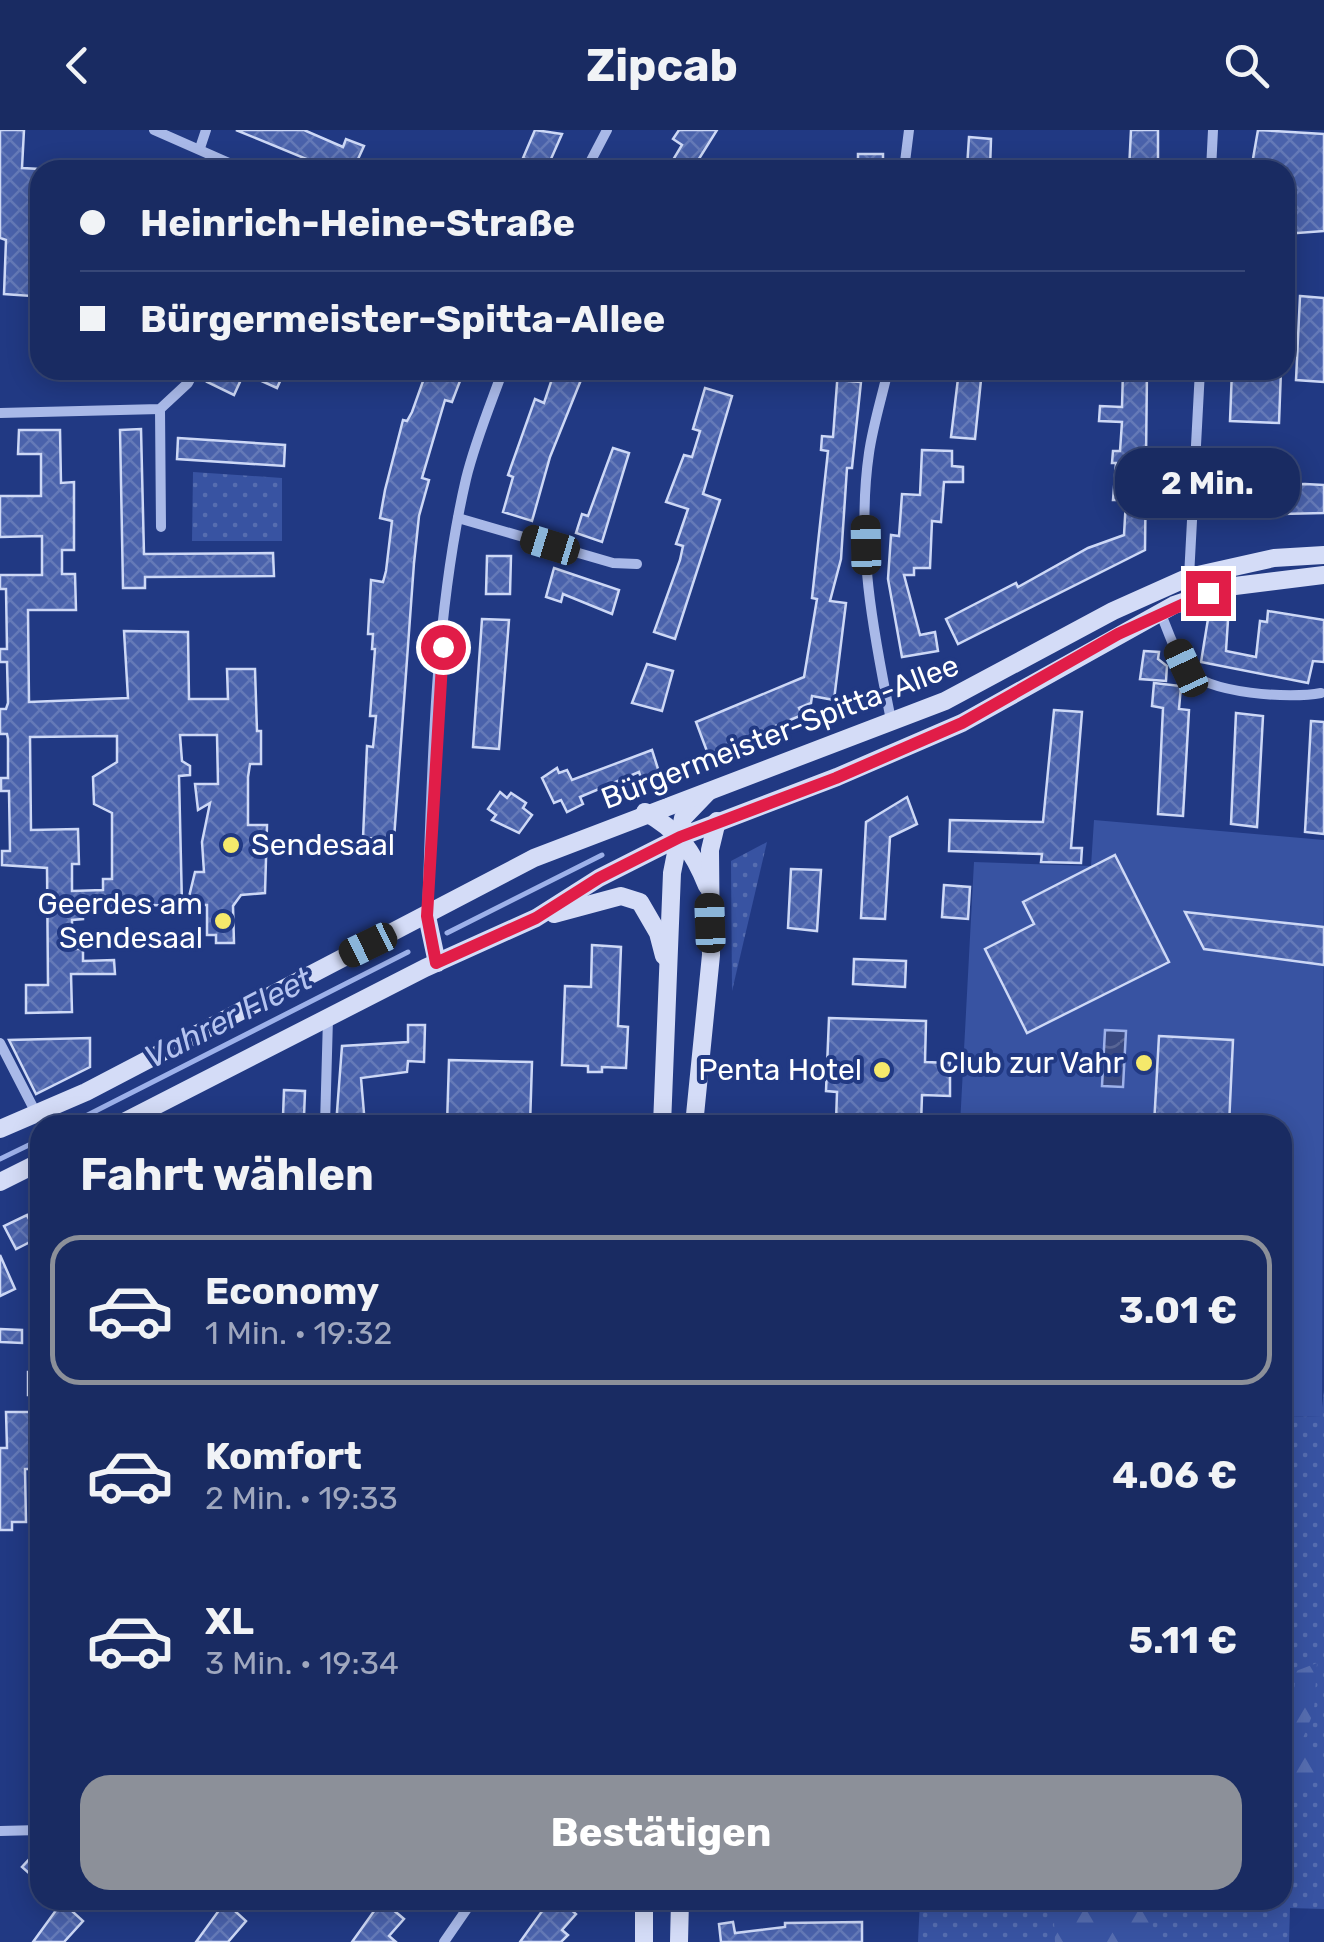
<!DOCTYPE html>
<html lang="de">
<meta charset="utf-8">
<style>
:root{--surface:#192b62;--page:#223368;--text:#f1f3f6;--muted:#9fa7be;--line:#374777;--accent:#8c9099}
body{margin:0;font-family:Rubik,sans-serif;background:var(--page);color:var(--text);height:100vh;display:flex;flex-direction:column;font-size:38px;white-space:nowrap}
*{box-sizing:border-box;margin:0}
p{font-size:32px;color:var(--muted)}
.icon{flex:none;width:55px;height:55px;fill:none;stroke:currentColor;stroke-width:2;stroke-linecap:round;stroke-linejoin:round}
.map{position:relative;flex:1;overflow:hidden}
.drawer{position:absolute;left:30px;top:985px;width:1262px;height:795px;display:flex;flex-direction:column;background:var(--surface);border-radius:30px;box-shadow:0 5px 25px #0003,0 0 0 2px var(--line)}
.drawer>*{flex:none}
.guide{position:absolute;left:30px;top:30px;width:1265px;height:220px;border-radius:30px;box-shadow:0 5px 25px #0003,0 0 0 2px var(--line);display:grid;align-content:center;height:220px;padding:0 50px;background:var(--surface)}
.end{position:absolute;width:45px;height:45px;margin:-22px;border:12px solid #e11d48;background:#fff;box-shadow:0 0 0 5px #fff}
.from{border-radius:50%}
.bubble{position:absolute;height:70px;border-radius:30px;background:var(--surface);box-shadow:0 5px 25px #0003,0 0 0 2px var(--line);font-size:32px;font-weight:700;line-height:70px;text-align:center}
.car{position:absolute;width:30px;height:60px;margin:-30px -15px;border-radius:12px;box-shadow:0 0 8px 2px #0007;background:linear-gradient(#222 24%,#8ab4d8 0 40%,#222 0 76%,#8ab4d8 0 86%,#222 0)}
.guide b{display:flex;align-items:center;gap:35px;height:95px;font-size:38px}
.guide b+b{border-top:2px solid var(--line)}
.guide i{width:25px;height:25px;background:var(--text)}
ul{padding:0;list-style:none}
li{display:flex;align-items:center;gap:30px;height:150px;margin:0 20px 15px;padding:0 30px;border:5px solid transparent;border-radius:30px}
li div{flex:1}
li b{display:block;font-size:38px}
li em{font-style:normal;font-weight:700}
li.selected{border-color:var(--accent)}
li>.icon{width:90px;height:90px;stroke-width:1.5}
h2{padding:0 50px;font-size:45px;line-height:120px}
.action{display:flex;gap:20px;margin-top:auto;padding:20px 50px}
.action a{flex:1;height:115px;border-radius:30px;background:var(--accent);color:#fff;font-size:40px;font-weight:700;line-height:115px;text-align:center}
header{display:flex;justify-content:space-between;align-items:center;height:130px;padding:0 50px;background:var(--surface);font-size:45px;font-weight:700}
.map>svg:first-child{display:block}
.grass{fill:url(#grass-dots)}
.forest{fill:url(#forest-firs)}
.pitch{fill:#3853a2}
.water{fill:url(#water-waves);stroke:#9db1ea;stroke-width:2.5}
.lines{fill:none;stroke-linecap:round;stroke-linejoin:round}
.stream{stroke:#9db1ea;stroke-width:5}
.building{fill:url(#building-cross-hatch);stroke:#cdd8f6;stroke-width:2.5;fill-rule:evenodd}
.street{stroke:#a9b9e8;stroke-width:10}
.secondary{stroke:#d4dcf7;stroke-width:18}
.route{stroke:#e11d48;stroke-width:12}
.poi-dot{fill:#f5e96b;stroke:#213983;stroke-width:4}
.labels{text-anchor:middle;stroke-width:8;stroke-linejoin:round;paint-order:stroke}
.street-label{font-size:30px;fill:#fff;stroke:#213983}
.poi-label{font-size:30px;fill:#fff;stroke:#213983;text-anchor:end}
.water-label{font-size:32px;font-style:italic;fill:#b5c4f0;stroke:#213983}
</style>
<header><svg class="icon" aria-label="back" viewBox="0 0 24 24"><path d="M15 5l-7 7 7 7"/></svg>Zipcab<svg class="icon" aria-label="search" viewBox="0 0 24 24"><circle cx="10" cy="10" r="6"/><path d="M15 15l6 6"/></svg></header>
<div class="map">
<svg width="1324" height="1812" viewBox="0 0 1324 1812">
<defs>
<pattern id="grass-dots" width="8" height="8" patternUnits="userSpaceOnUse" patternTransform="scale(2.5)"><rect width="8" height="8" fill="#3853a2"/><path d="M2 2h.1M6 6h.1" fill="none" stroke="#566db0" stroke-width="1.8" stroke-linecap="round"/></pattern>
<pattern id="forest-firs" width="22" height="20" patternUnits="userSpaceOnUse" patternTransform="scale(2.5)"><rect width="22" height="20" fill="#3853a2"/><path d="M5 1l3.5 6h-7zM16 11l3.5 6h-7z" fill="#566db0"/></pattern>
<pattern id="water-waves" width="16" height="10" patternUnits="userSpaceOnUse" patternTransform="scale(2.5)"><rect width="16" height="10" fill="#3a4a82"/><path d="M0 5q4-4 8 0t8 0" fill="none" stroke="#586595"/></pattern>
<pattern id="building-cross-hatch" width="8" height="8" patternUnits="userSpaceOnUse" patternTransform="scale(2.5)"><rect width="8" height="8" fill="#4a62ab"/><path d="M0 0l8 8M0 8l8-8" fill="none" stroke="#657ab8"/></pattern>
</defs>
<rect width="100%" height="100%" fill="#213983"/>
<g class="grass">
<path d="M193 342 282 348V411H192Z"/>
<path d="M767 712 732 861 731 731Z"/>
<path d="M1324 1260V1779L1290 1778 1289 1812H918L920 1770H1282L1283 1287 1321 1286Z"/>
</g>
<g class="forest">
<path d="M1317 1533 1314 1581 1301 1613 1321 1621 1319 1645 1283 1666V1566L1293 1571 1296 1541Z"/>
<path d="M1151 1770V1793L1158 1812H1055L1053 1770Z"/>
</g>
<path class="pitch" d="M1094 690 1324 710 1322 1286 1283 1287 1286 1147 1282 1146V995H960L974 732 1091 736Z"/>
<path class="water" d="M1105 900 1126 901 1123 957 1102 956Z"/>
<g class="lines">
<g class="stream">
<path d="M447 803 602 725"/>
<path d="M68 995 408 822"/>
<path d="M0 1029 33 1013"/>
</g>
</g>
<g class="building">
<path d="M0 0H24L22 38 40 39V78H35L34 102H40V156H31V166L4 164 6 110 0 108Z"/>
<path d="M236 0H304L343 17 346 9 364 16 353 40H333Z"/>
<path d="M535 0 562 4 547 38 523 28Z"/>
<path d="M679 0H717L692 40H667L682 15 673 9Z"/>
<path d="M1131 0H1158V40H1129Z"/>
<path d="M1258 0 1324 4V101L1285 104V40H1251Z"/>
<path d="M969 7 991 9 990 39 967 38Z"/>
<rect x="858" y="24" width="25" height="16"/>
<path d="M1300 166 1324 168V252L1296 250Z"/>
<path d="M212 240H285L277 258 244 243 234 265 207 252Z"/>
<path d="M427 240H448L446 245 460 251 452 272 445 270 422 348 429 350 419 386 414 433 394 709 363 708 367 616 373 617 376 586H370L375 519H372L373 504H368L371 450 383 452 386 441 392 391 380 388 385 360 403 290 407 291 412 282Z"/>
<path d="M555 240H585L550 327 532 391 503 382 513 347 508 345 535 269 544 273Z"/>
<path d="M838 240H850L849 251 861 252 852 338H847L841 429 830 471 846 473 834 570 812 566 811 573 799 578 802 585 708 624 696 592 804 547 817 469 812 468 828 321 821 320 822 306 833 307Z"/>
<path d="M959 240H982L975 309 951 307Z"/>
<path d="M1123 240H1147L1145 420 958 514 946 489 1016 453 1018 457 1088 418 1124 405 1126 370H1113L1116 333H1112L1113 321H1120L1122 292 1099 291 1100 276 1122 277Z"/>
<path d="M1232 240H1281L1279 293 1230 291Z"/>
<path d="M705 258 732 266 703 364 720 370 675 509 654 502 680 430 683 416 676 414 688 379 666 372 684 325 692 327 700 301 693 299Z"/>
<path d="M141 299 144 424 273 423 274 446 145 447V458H123L120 300Z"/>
<path d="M19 300H60L61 353 74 352V420H62V444H75L76 480H28L29 572 128 568 124 501 188 502 189 569H228L227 539H255L257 601H261V634H250L248 647V695H267L265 763 241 765 233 776 234 813H216V805H207V775H187L195 742H204L202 712 210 673 198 680 195 654H218L217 605H180L182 631 190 636V645L179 646 182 775 83 776V789L72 790V819H83V831L114 830 115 844H71L72 882 26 883V855H48L47 738 2 735V721H10L9 661H1V648H8V609L7 604H0V579H6L8 573 7 532H0V519H7L6 459H0V445H42V406L0 407V366H41V324H18ZM117 606V632L93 647 94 674 112 683V749H103V760L72 761V734H79L78 699 31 700 30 607Z"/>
<path d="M178 308 285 315 284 336 177 329Z"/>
<path d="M613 318 629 323 602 412 576 403 582 384 588 386Z"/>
<path d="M922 320 952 321V336L963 337V352H944L941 392 932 391 930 438H914V445H904L920 505 935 502 938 521 902 527 888 449 891 405 899 406 902 364 920 365Z"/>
<path d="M1305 354 1324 355V383L1231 385V361L1272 363V355Z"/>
<path d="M487 426H511L510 464H486Z"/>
<path d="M554 438 619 460 612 484 563 464 561 472 546 467Z"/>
<path d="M1268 481 1324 490V532L1313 531 1308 553 1201 532 1208 489 1228 490 1226 521 1256 527 1260 491 1267 492Z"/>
<path d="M482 489 509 490 499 619 473 617Z"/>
<path d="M1144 521 1159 522 1158 529 1167 536 1166 551 1140 549Z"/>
<path d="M647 534 673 541 662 581 632 573Z"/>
<path d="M1154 553 1181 556 1179 579 1189 580 1183 686 1158 684 1163 578 1152 576Z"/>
<path d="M1054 580 1082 582 1071 718H1082L1081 733 1041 732 1042 724 949 721 950 690 1043 692Z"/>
<path d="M1236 583 1263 586 1257 697 1231 694Z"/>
<path d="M1311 591 1324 592V704L1305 702Z"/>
<path d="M652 620 659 642 641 648 639 642 580 667 583 674 567 682 561 670 554 673 542 648 557 638 559 643 567 640 572 650Z"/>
<path d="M500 662 507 668 511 663 526 673 523 678 532 685 519 703 492 690 496 685 488 679Z"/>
<path d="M907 667 917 694 890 707 885 789 861 788 866 692Z"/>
<path d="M1115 725 1169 832 1027 903 985 819 1034 794 1023 772Z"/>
<path d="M791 739 821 740 817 801 788 798Z"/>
<path d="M944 755 970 757 968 789 942 787Z"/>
<path d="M1185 782 1324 797V835L1204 819Z"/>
<path d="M592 815 621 817 618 896 628 897 626 938 602 937V942H588V936L562 935 565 856 591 857Z"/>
<path d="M854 829 906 831 905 857 853 854Z"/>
<path d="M829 888 926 891 925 932 950 933V966L922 965 921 995 836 992 837 962 826 961Z"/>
<path d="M408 895H425L424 932 408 931 407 942 361 948 365 995H336L342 916 408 912Z"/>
<path d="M1159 906 1233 910 1229 995H1154Z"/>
<path d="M90 908V937L36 964 9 910Z"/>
<path d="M449 930 532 932 530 995H447Z"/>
<path d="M284 960 305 961 304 987 283 986Z"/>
<path d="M27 1085 38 1108 16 1119 4 1096Z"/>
<path d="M0 1125 15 1159 0 1166Z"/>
<path d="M0 1199 22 1200V1213L0 1212Z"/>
<rect x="28" y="1242" width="12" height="23"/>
<path d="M6 1282H38V1298H33V1339H25L26 1392H12V1400H0V1318H7Z"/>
<path d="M33 1725 40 1732V1753L22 1737Z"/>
<path d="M382 1770H398L391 1778 404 1789 389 1806 396 1812H352Z"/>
<path d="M550 1770H560L576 1784 562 1800 568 1805 561 1812H520Z"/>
<path d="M62 1772 83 1791 64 1812H33Z"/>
<path d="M225 1772 246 1791 228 1812H196Z"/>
<path d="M733 1792 735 1803 785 1797V1793L862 1792V1812H721L719 1794Z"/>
</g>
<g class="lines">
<g class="street">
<path d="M154 0 245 40"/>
<path d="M200 18 206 0"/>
<path d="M586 40 607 0"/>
<path d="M904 40 909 0"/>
<path d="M1211 40 1213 0"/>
<path d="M888 240C882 267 873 295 869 323 856 412 873 502 891 590"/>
<path d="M160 279 161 397"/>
<path d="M0 283 160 279 188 253 195 240"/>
<path d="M458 388 613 433 637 434"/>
<path d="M1189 447 1200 240"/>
<path d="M1160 482C1168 500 1175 524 1187 539 1207 564 1291 569 1321 563"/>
<path d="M427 786C432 644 434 487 466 349 475 312 490 276 503 240"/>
<path d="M0 913 36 983"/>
<path d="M325 995 328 888"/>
<path d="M0 1701 40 1700"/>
<path d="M444 1812 473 1770"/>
</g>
<g class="secondary">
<path d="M645 682C678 700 693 721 707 756"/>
<path d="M554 784 621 766 640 772 658 803 664 826"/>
<path d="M427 786 437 833"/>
<path d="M118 995 425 838 536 788 599 748 680 707 837 647 962 593 1174 475 1227 457 1324 445"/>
<path d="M662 995 672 743 683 688 708 662"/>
<path d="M694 995 711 825 710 720 717 691"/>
<path d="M0 999 86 962 534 728 945 571 1113 481 1189 447 1274 428 1324 425"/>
<path d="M0 1052 40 1032"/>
<path d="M644 1770V1812"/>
<path d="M679 1812 680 1770"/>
</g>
</g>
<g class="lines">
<path class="route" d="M443 517 427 786 436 833 536 788 599 748 680 707 836 648 962 593 1118 504 1208 463"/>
</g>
<g class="poi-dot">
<circle cx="231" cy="715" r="10"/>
<circle cx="223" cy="791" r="10"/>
<circle cx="1144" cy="933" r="10"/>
<circle cx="882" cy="940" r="10"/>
</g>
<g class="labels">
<g class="street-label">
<text transform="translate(780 602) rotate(-21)" y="10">Bürgermeister-Spitta-Allee</text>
</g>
<g class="poi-label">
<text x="251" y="725" text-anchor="start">Sendesaal</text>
<text x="203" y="784">Geerdes am<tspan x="203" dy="34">Sendesaal</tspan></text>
<text x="1124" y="943">Club zur Vahr</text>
<text x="862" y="950">Penta Hotel</text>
</g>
<g class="water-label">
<text transform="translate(228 888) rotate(-27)" y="11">Vahrer Fleet</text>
</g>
</g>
</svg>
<i class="end from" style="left:443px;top:517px"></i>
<i class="end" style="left:1208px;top:463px"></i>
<div class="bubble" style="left:1115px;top:318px;width:185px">2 Min.</div>
<i class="car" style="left:550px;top:415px;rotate:287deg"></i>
<i class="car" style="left:866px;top:415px;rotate:359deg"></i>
<i class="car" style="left:1186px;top:538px;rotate:335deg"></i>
<i class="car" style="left:710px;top:793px;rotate:358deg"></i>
<i class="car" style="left:368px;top:815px;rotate:244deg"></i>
<div class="guide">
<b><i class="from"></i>Heinrich-Heine-Straße</b>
<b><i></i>Bürgermeister-Spitta-Allee</b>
</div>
<section class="drawer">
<h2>Fahrt wählen</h2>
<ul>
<li class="selected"><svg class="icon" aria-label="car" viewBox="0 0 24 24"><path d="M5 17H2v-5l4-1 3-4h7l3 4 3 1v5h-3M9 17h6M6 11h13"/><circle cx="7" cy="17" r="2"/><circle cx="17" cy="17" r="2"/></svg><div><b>Economy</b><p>1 Min. · 19:32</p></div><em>3.01 €</em></li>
<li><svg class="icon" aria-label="car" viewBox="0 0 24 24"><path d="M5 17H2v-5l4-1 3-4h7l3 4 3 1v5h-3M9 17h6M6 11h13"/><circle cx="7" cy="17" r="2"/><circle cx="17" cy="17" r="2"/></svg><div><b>Komfort</b><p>2 Min. · 19:33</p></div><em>4.06 €</em></li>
<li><svg class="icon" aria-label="car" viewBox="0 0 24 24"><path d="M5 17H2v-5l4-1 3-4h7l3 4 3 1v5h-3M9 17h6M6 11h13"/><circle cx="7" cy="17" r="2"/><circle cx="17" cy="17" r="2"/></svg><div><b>XL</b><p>3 Min. · 19:34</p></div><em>5.11 €</em></li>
</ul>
<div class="action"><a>Bestätigen</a></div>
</section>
</div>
